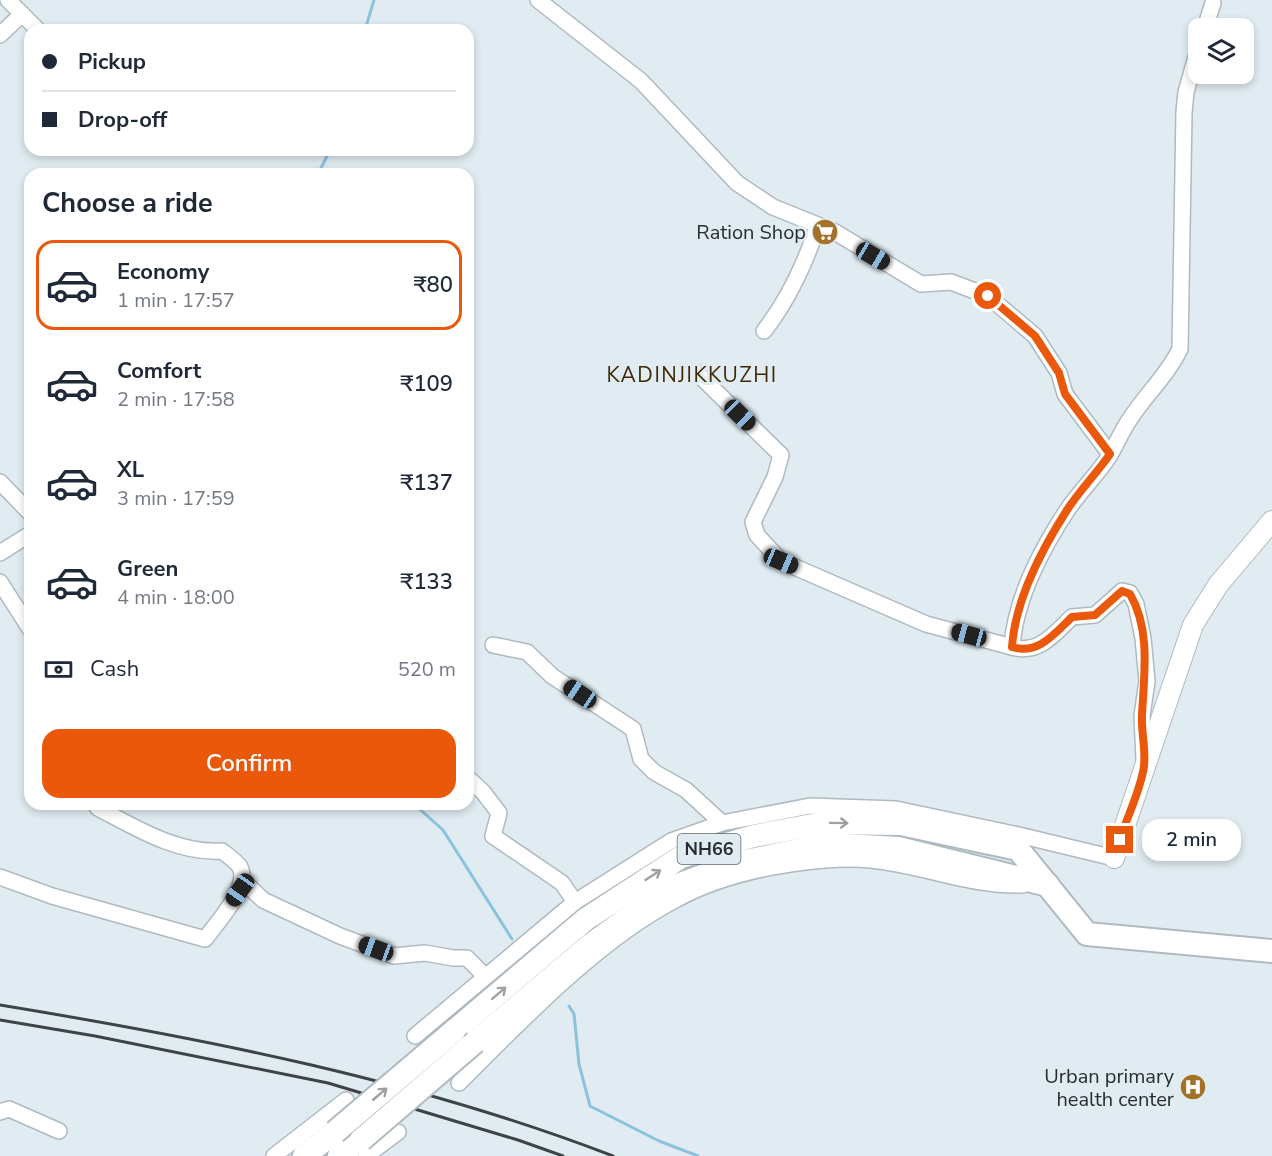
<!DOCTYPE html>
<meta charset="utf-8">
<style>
:root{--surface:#fff;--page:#f6f6f7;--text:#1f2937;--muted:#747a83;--line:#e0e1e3;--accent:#ea580c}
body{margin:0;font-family:"Nunito Sans",sans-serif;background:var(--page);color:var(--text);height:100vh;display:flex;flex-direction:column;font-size:22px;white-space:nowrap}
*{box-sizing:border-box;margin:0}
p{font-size:20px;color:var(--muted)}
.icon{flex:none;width:33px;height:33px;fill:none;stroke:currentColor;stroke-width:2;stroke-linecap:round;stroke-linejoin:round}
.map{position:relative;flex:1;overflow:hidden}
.panel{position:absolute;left:24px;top:168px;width:450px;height:642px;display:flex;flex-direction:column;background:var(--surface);border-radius:18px;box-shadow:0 3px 9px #0003}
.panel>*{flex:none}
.top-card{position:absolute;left:24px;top:24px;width:450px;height:132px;border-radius:18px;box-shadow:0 3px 9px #0003;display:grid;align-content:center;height:132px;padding:0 18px;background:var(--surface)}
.fabs{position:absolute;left:1188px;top:18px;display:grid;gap:12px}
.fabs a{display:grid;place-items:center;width:66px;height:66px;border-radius:12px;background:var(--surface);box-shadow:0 3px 9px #0003;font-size:30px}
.end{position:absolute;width:27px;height:27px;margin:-14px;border:8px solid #ea580c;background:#fff;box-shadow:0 0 0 3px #fff}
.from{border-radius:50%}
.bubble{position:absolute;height:42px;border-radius:18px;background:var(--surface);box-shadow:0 3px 9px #0003;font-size:20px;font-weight:600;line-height:42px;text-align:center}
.car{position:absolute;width:18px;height:36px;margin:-18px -9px;border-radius:8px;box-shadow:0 0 4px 2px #0007;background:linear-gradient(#222 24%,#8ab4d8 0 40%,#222 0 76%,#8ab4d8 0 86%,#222 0)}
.top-card b{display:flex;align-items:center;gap:21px;height:57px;font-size:22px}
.top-card b+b{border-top:2px solid var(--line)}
.top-card i{width:15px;height:15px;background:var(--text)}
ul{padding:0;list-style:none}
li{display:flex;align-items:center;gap:18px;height:90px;margin:0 12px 9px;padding:0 6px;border:3px solid transparent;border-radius:18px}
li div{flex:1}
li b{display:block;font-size:22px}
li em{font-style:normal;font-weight:600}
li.selected{border-color:var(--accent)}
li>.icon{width:54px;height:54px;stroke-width:1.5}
h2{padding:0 18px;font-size:27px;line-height:72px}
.pay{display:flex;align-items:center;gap:15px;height:66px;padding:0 18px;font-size:22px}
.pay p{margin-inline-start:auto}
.cta{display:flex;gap:12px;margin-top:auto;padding:12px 18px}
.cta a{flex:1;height:69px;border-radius:18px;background:var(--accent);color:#fff;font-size:24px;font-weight:600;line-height:69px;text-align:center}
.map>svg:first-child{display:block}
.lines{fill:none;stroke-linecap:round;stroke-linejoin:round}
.stream{stroke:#8cc2dd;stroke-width:3}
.minor-casing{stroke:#afbac0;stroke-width:18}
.major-casing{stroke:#afbac0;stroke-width:22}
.highway-casing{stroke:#afbac0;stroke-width:26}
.minor{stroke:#fff;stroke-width:15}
.major{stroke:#fff;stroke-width:20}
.highway{stroke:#fff;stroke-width:22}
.rail{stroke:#3e4446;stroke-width:3}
.highway-bridge-casing{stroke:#afbac0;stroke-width:26;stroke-linecap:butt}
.highway-bridge{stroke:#fff;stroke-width:22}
.oneway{stroke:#9ea0a1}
.route{stroke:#ea580c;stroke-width:8}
.labels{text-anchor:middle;stroke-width:6;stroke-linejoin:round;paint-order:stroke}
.shield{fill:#e0ecf2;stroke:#5f666a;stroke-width:1.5}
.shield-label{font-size:18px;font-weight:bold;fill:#282d2f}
.poi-label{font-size:20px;fill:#282d2f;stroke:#e0ecf2;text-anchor:end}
.neighbourhood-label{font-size:21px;letter-spacing:1.5px;fill:#3f2804;stroke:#e0ecf2}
</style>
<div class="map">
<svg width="1272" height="1156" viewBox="0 0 1272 1156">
<rect width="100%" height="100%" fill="#e0ecf2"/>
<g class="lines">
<g class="stream">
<path d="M365 30 374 0"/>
<path d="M318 174 330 150"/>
<path d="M414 804 443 830 512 939"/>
<path d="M569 1006 574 1014 579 1064 590 1106 659 1141 698 1156"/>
</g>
<defs>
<g id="minor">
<path d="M8 0 22 14"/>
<path d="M538 0 641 81 737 183 773 207 835 232 921 284 951 282 988 296 1035 336 1059 373 1065 394 1110 454"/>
<path d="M1205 28 1213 3"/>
<path d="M0 35 22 14 38 30"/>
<path d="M764 331C789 299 805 264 818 225"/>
<path d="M696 372 781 455 775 477 753 522 757 535 781 561 926 624 1012 647"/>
<path d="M0 482 30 513"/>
<path d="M0 553 30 534"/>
<path d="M0 582 30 629"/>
<path d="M493 645 527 652 552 676 633 729 641 759 654 772 686 790 722 823"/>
<path d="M1144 760 1142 716 1147 681 1143 638 1136 604 1130 593 1122 591 1095 615 1072 617C1055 633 1039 655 1012 647 1015 600 1042 548 1068 509 1081 490 1098 474 1110 455 1117 443 1122 430 1130 419 1146 394 1167 376 1180 349L1184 112 1186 92 1198 50"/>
<path d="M468 778 483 792 499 813 493 836 562 883 575 902"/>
<path d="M0 877 52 896 205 939C217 923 250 887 240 867 236 861 227 855 222 851 178 854 136 828 98 808L95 804"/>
<path d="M242 880 263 900 340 936 394 956 425 953 453 958H467L485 976"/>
<path d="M415 1036 575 902 671 841 722 823 810 806 896 809 1023 836 1114 858"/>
<path d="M459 1083C521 1021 599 939 677 899 712 880 751 870 790 864 817 860 844 857 871 860 923 865 971 887 1023 885"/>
<path d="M0 1112 9 1109 59 1131"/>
<path d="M274 1156 346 1100"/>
<path d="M366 1156 398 1132"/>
</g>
<path id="major" d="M1114 858 1193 625 1218 585 1272 521"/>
<g id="highway">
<path d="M454 1031 586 919 681 857 754 836 824 823 901 824 1018 849 1087 934 1272 951"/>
<path d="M475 1042 589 946 669 888 737 863 826 844 898 848 1048 885"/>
<path d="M304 1156 335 1132"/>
<path d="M339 1156 361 1140"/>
</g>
</defs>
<use href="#minor" class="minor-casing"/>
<use href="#major" class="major-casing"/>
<use href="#highway" class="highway-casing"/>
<use href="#minor" class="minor"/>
<use href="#major" class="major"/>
<use href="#highway" class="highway"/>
<g class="rail">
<path d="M0 1005C207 1039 416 1080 613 1156"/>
<path d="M0 1020 95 1036 328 1083 518 1140 563 1156"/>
</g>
<defs>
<g id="highway-bridge">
<path d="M335 1132 454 1031"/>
<path d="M361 1140 475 1042"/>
</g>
</defs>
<use href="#highway-bridge" class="highway-bridge-casing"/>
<use href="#highway-bridge" class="highway-bridge"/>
</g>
<defs><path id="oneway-shaft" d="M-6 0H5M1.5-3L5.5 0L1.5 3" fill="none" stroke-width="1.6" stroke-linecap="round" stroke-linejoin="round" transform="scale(1.5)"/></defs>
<g class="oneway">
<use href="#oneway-shaft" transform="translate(839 823) rotate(1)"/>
<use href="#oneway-shaft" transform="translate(653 875) rotate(-33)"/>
<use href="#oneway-shaft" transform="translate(499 993) rotate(-41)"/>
<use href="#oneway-shaft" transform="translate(380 1094) rotate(-40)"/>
</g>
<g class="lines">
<path class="route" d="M988 296 1035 336 1059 373 1065 394 1110 454C1097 473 1080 490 1067 510 1042 549 1015 599 1012 647 1039 655 1055 633 1072 617L1095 615 1122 591 1130 594C1151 630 1144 675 1142 715 1141 732 1146 749 1144 766 1141 790 1127 816 1120 840"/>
</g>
<defs>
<symbol id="supermarket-disc" viewBox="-11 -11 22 22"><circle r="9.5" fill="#a47128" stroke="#e0ecf2"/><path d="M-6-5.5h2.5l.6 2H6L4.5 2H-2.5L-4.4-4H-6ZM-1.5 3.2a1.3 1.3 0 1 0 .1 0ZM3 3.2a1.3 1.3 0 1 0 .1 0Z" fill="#fff"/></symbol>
<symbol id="hospital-disc" viewBox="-11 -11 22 22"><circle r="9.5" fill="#a47128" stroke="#e0ecf2"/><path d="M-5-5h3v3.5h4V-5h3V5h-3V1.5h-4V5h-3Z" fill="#fff"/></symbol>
</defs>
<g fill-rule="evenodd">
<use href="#supermarket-disc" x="810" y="217" width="30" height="30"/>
<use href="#hospital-disc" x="1178" y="1072" width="30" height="30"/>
</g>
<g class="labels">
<rect class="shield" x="677.5" y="834" width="63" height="30" rx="4.5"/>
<g class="shield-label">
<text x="709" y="855">NH66</text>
</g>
<g class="poi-label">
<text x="806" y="239">Ration Shop</text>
<text x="1174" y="1083">Urban primary<tspan x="1174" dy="23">health center</tspan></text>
</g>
<g class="neighbourhood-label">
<text x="692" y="382">KADINJIKKUZHI</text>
</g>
</g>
</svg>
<div class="fabs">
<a><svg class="icon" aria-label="layers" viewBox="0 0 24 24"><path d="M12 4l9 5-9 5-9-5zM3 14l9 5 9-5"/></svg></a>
</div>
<i class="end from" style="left:988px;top:296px"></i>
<i class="end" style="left:1120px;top:840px"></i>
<div class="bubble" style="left:1142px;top:819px;width:99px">2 min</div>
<i class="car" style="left:873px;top:256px;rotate:120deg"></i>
<i class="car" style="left:740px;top:415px;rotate:134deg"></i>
<i class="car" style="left:781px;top:561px;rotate:113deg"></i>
<i class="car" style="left:969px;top:635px;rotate:285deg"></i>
<i class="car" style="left:580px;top:694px;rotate:304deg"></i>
<i class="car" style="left:240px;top:890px;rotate:215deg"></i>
<i class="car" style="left:376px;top:949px;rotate:290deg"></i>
<div class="top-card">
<b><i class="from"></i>Pickup</b>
<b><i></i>Drop-off</b>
</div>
<section class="panel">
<h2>Choose a ride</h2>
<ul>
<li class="selected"><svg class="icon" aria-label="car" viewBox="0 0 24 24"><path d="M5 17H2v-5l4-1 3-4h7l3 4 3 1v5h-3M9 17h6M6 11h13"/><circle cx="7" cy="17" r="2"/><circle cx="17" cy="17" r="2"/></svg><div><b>Economy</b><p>1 min · 17:57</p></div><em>₹80</em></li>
<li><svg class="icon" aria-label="car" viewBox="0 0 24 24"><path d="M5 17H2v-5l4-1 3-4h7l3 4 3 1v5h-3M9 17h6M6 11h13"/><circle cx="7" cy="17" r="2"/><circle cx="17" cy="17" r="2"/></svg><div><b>Comfort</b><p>2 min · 17:58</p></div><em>₹109</em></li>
<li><svg class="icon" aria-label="car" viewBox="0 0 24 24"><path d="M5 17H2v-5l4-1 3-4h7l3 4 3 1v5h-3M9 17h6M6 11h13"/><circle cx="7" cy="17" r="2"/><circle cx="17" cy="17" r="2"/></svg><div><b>XL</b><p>3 min · 17:59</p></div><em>₹137</em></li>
<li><svg class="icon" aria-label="car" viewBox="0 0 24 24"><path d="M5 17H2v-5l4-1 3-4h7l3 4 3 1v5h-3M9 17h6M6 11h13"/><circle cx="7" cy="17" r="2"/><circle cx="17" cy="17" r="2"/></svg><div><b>Green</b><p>4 min · 18:00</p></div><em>₹133</em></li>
</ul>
<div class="pay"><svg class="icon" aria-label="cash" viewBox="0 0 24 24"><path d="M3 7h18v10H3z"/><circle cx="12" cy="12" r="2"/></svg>Cash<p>520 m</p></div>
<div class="cta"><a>Confirm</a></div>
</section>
</div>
